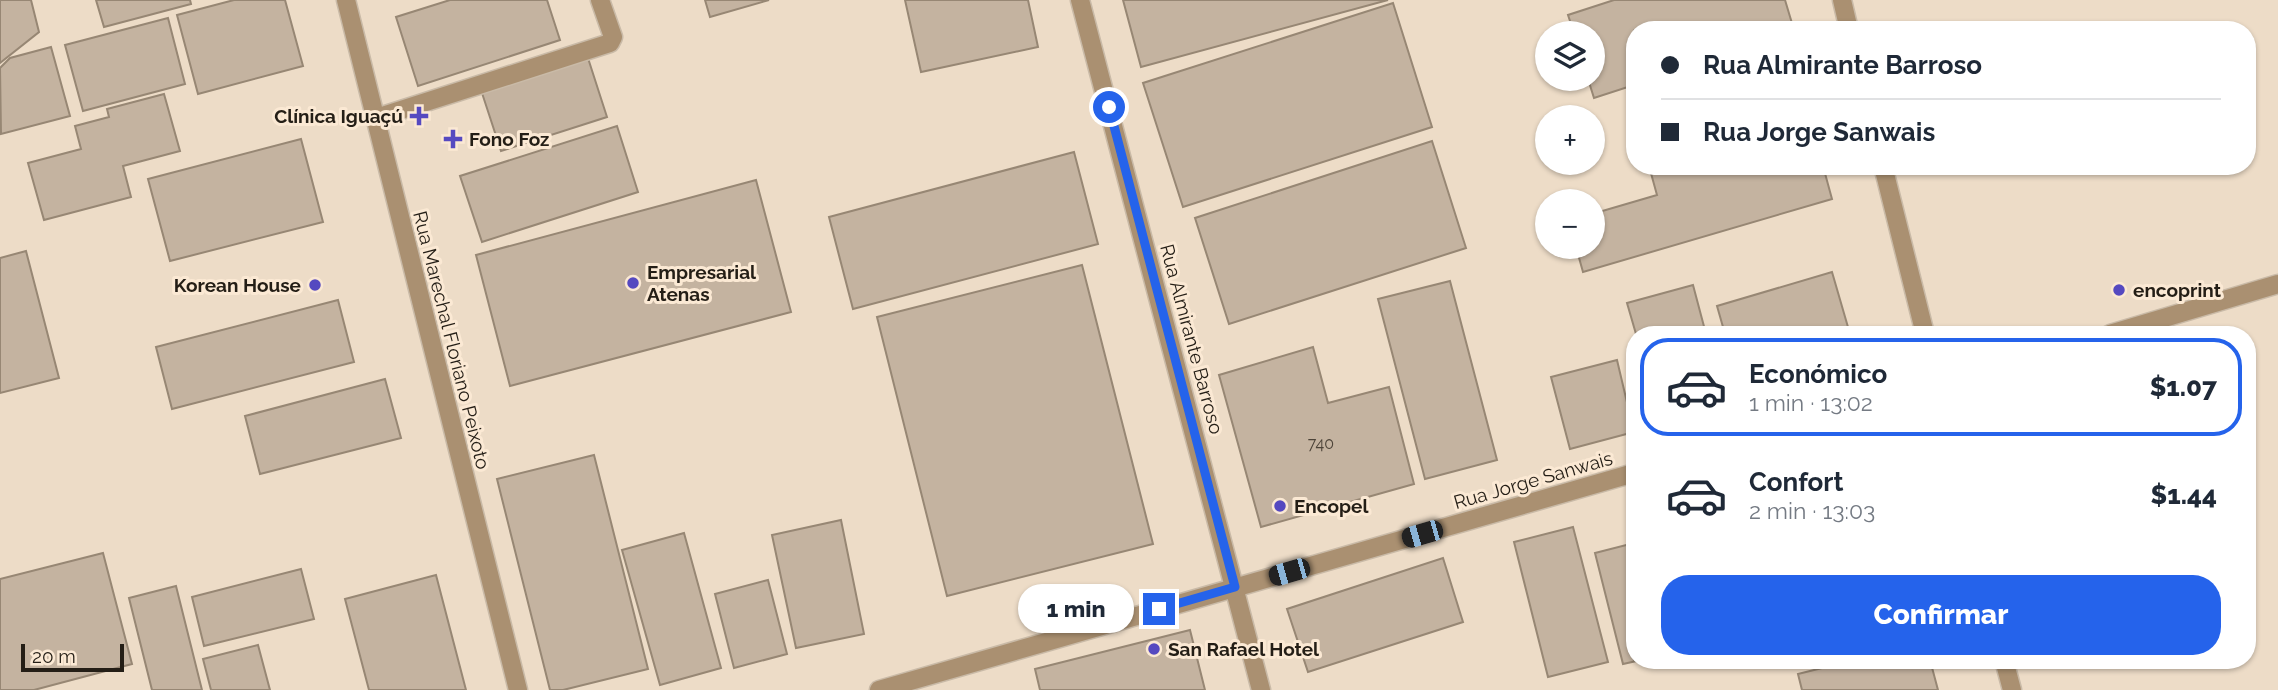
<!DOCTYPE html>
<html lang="es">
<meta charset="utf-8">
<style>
:root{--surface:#fff;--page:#f2f2f3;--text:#1f2937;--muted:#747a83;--line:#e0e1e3;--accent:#2563eb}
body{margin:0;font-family:Raleway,sans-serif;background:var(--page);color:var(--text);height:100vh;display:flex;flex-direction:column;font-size:26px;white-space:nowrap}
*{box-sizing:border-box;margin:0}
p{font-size:23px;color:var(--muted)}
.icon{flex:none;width:38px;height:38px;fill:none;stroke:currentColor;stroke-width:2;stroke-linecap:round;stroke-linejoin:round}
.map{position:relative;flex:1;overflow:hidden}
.drawer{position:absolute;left:1626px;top:326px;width:630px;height:343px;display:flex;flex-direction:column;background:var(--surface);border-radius:28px;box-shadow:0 2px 5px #0004}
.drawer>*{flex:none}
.banner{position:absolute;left:1626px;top:21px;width:630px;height:154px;border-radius:28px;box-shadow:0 2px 5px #0004;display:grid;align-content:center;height:154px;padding:0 35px;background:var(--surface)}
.tools{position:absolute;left:1535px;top:21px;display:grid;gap:14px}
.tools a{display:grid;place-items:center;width:70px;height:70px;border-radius:50%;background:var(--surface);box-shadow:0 2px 5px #0004;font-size:35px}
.scale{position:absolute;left:21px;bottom:18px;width:103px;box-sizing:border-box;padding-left:7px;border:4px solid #241e16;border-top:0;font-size:19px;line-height:24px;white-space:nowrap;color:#241e16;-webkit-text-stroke:5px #fbe9d4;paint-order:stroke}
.end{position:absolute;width:32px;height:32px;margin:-16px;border:9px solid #2563eb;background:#fff;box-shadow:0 0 0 4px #fff}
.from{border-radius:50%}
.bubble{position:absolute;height:49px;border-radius:24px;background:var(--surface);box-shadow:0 2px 5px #0004;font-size:23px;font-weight:800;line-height:49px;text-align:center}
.car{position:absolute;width:21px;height:42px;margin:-21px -10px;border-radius:9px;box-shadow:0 0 5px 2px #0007;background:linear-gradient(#222 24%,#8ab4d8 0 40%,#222 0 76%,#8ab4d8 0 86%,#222 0)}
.banner b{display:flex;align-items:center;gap:24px;height:66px;font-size:26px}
.banner b+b{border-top:2px solid var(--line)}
.banner i{width:18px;height:18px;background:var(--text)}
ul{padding:12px 0 0;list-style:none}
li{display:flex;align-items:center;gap:21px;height:98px;margin:0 14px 10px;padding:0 21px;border:4px solid transparent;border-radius:28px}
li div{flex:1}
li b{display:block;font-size:26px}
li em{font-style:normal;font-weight:800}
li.on{border-color:var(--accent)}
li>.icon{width:63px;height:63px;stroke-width:1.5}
.cta{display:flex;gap:14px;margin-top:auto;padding:14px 35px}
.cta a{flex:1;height:80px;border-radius:28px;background:var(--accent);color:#fff;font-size:28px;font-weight:800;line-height:80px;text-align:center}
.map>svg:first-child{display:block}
.building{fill:#c4b3a0;stroke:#978774;stroke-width:2}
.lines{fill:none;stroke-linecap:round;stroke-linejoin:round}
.minor-casing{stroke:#c9baa7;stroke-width:21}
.minor{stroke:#aa9071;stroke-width:18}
.route{stroke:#2563eb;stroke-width:9}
.poi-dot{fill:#5549c0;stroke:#fbe9d4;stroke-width:2.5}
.labels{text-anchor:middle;stroke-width:6;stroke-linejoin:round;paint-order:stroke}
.number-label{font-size:16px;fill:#4c4338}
.poi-label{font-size:19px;font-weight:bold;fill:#241e16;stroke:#fbe9d4;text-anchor:start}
.street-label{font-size:19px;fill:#241e16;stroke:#fbe9d4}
</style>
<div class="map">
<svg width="2278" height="690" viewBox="0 0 2278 690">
<rect width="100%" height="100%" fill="#eddcc7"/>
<g class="building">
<path d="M0 0H31L39 32 0 63Z"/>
<path d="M96 0H190L191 4 104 27Z"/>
<path d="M234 0H285L303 66 198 94 177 15Z"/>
<path d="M450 0H547L560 40 418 86 396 17Z"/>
<path d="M705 0H769L710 17Z"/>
<path d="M905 0H1028L1038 47 921 72Z"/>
<path d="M1123 0H1388L1141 67Z"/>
<path d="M1614 0H1785L1794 30H1634V85L1594 98 1588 79H1592V33H1574L1568 15Z"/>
<path d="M1393 3 1432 127 1183 207 1143 83Z"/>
<path d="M168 18 185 84 83 111 65 45Z"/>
<path d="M51 47 70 116 1 134 0 68 10 58Z"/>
<path d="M587 55 607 117 501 151 481 90Z"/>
<path d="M164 94 180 151 123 166 131 197 44 220 28 163 81 149 75 126 109 117 107 109Z"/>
<path d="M617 126 638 192 482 242 460 176Z"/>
<path d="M301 139 323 222 170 261 148 179Z"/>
<path d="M1432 141 1466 248 1229 324 1195 218Z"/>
<path d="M1074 152 1098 244 853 309 829 217Z"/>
<path d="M1649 166H1823L1832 199 1583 272 1576 247H1592V214L1657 195Z"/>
<path d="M756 180 791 312 510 386 476 255Z"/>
<path d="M26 251 59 378 0 393V258Z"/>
<path d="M1082 265 1153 544 947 596 877 317Z"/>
<path d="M1832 272 1850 334H1725L1717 306Z"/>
<path d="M1450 281 1497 460 1425 479 1378 299Z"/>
<path d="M1693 285 1706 334H1636L1627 303Z"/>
<path d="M338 300 354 362 172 409 156 347Z"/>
<path d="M1313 347 1328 403 1389 387 1414 484 1261 527 1219 375Z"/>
<path d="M1617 360 1634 432 1570 449 1551 377Z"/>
<path d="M385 379 401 438 260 474 245 416Z"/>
<path d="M594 455 648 669 563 690H550L497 479Z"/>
<path d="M841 520 864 634 796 648 772 535Z"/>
<path d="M1573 527 1608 662 1548 677 1514 542Z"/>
<path d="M684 533 721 668 660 685 622 550Z"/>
<path d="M1634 543V660H1641L1623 664 1595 553Z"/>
<path d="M103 553 132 664 34 690H0V579Z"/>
<path d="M1443 558 1463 622 1308 672 1287 609Z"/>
<path d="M301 569 314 619 204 646 192 597Z"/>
<path d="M436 575 466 690H369L345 599Z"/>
<path d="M768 580 787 654 734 668 715 594Z"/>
<path d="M176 586 202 690H152L129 598Z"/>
<path d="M1190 630 1205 690H1040L1035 669Z"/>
<path d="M258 645 270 690H211L203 659Z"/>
<path d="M1854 660H1930L1938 690H1802L1798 674Z"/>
</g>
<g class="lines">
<defs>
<g id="minor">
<path d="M346 0 518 690"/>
<path d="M1080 0 1261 690"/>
<path d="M1842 0 1849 30"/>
<path d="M376 118 610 43 613 37 600 0"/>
<path d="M1883 166 1925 334"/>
<path d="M2110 334 2278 284"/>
<path d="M2004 660 2012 690"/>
<path d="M879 690 1634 473"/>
</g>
</defs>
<use href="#minor" class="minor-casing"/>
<use href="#minor" class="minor"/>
</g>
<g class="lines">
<path class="route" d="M1109 107 1235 587 1159 609"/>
</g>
<g class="poi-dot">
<path d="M415.5 105.5h7v7h7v7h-7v7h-7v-7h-7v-7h7z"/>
<path d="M449.5 128.5h7v7h7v7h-7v7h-7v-7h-7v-7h7z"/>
<circle cx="633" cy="283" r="7"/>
<circle cx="315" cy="285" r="7"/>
<circle cx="2119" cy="290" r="7"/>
<circle cx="1280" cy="506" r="7"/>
<circle cx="1154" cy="649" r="7"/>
</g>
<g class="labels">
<g class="number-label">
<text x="1321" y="449">740</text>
</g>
<g class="poi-label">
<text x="403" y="123" text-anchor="end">Clínica Iguaçú</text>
<text x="469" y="146">Fono Foz</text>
<text x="647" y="279">Empresarial<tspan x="647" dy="22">Atenas</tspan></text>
<text x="301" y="292" text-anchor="end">Korean House</text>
<text x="2133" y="297">encoprint</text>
<text x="1294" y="513">Encopel</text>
<text x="1168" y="656">San Rafael Hotel</text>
</g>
<g class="street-label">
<text transform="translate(1192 339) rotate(75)" y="7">Rua Almirante Barroso</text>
<text transform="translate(452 340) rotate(76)" y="7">Rua Marechal Floriano Peixoto</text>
<text transform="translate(1533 480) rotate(-16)" y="7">Rua Jorge Sanwais</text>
</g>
</g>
</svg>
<div class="tools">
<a><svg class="icon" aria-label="layers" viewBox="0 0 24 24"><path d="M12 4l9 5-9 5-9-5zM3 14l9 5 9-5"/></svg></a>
<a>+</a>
<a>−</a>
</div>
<div class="scale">20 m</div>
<i class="end from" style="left:1109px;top:107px"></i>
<i class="end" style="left:1159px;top:609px"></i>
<div class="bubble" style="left:1018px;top:584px;width:116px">1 min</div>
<i class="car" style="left:1422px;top:534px;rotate:254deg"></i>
<i class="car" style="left:1289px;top:572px;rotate:254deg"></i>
<div class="banner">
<b><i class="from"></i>Rua Almirante Barroso</b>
<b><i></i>Rua Jorge Sanwais</b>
</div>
<section class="drawer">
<ul>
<li class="on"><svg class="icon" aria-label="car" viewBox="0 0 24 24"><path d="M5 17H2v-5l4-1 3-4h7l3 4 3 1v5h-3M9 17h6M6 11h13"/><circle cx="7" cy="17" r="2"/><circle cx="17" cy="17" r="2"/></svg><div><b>Económico</b><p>1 min · 13:02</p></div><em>$1.07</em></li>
<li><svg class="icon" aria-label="car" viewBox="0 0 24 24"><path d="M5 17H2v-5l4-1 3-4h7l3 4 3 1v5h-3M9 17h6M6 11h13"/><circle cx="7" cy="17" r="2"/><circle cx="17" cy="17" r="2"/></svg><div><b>Confort</b><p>2 min · 13:03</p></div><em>$1.44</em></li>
</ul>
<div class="cta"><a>Confirmar</a></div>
</section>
</div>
